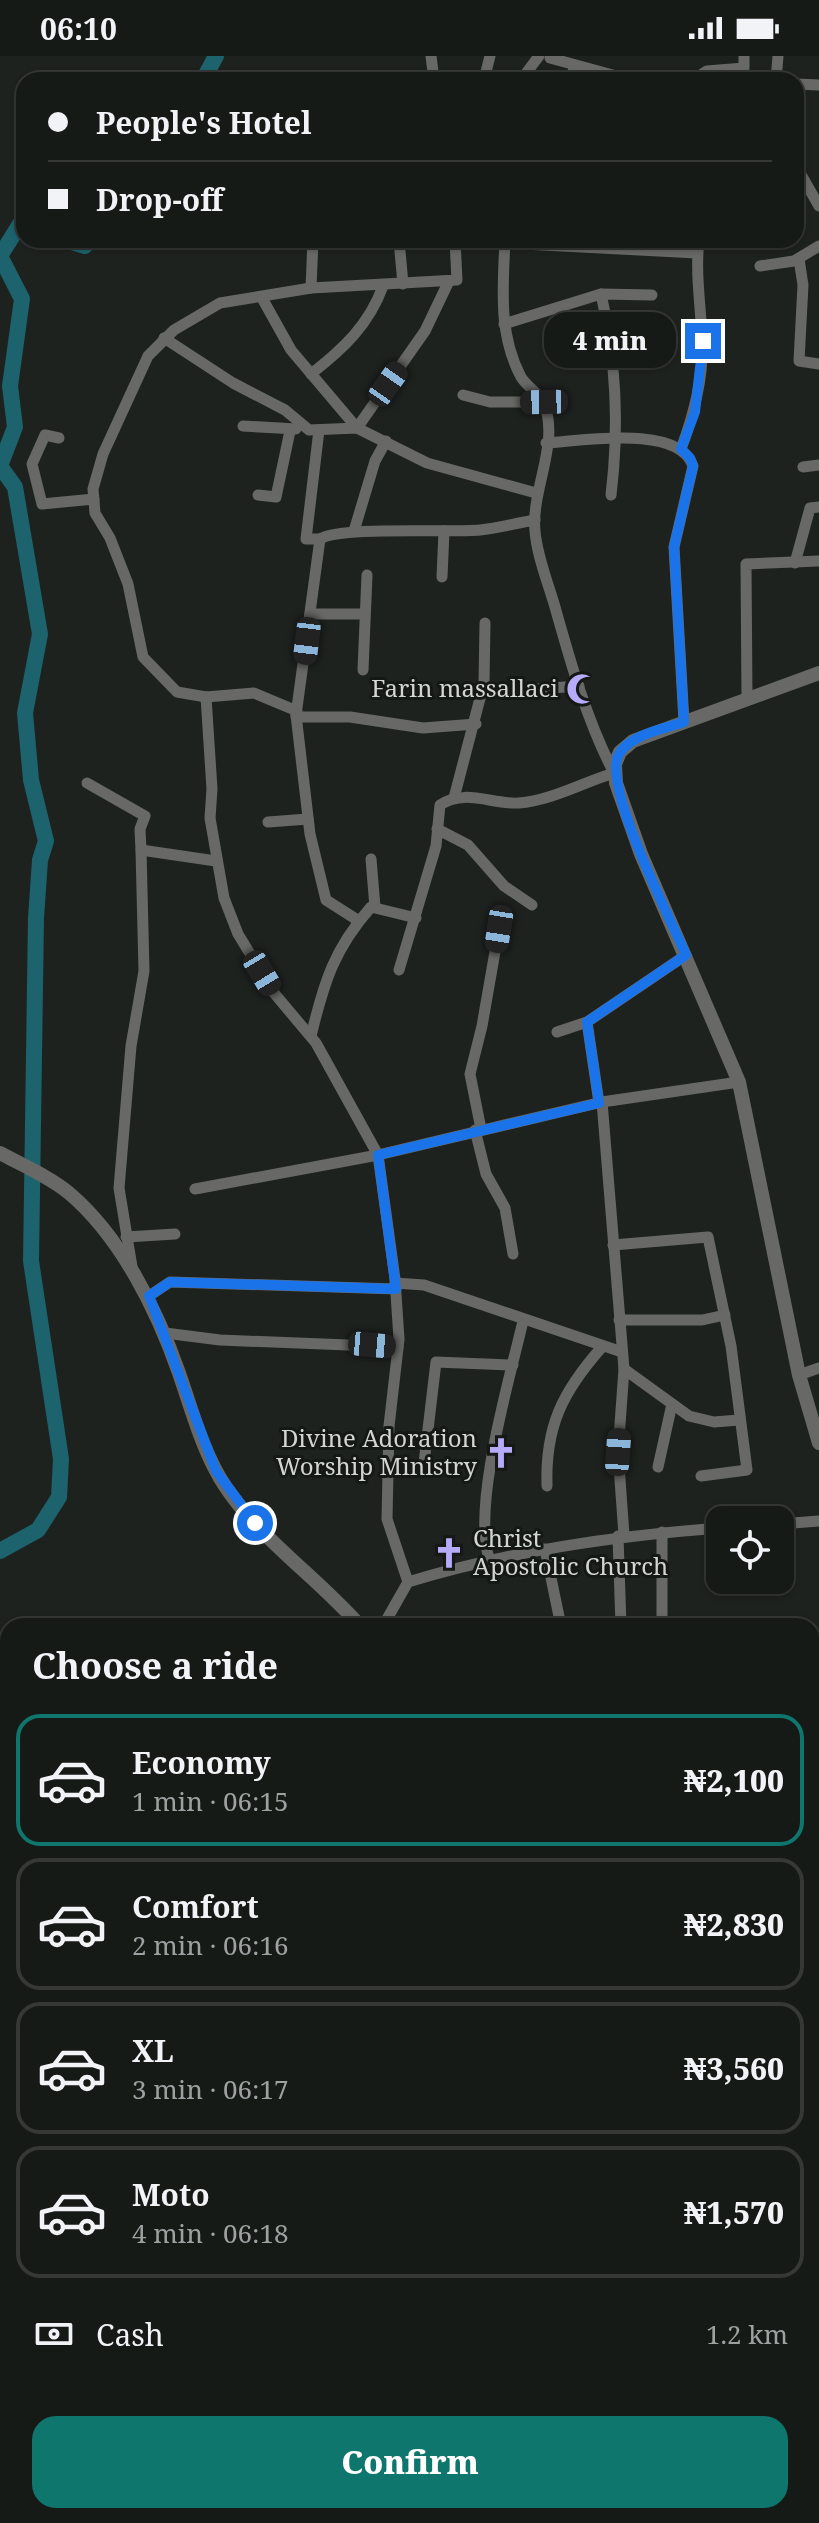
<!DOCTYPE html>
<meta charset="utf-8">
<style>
:root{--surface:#161a17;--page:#232724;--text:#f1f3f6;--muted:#9ea1a1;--line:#353836;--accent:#0f766e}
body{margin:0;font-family:"Noto Serif",serif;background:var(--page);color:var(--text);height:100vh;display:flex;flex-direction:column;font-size:30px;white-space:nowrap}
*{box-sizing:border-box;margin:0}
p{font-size:26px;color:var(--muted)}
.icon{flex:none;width:44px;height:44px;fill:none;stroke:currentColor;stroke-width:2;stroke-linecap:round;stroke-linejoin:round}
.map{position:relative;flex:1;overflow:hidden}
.side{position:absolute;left:0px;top:1562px;width:820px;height:906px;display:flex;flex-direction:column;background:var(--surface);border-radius:24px 24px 0 0;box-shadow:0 2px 6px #0004,0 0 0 2px var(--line)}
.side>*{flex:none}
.banner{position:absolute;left:16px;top:16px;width:788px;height:176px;border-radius:24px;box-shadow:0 2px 6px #0004,0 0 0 2px var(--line);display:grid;align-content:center;height:176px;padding:0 32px;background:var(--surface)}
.tools{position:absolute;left:706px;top:1450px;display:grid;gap:16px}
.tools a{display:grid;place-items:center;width:88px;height:88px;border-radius:16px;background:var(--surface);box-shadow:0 2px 6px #0004,0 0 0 2px var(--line);font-size:40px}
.end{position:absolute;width:36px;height:36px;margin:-18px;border:10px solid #1a73e8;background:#fff;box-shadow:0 0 0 4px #fff}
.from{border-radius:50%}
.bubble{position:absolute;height:56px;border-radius:24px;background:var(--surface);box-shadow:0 2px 6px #0004,0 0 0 2px var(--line);font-size:26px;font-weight:800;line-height:56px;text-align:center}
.car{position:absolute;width:24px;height:48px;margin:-24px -12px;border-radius:10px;box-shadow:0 0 6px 2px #0007;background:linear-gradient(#222 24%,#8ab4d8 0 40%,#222 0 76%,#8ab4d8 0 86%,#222 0)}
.banner b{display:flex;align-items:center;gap:28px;height:76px;font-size:30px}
.banner b+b{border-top:2px solid var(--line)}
.banner i{width:20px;height:20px;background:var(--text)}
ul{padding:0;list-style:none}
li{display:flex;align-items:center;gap:24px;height:132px;margin:0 16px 12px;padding:0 16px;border:4px solid var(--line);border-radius:24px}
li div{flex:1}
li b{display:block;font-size:30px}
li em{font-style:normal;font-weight:800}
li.current{border-color:var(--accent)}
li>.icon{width:72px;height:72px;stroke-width:1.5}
h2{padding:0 32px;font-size:36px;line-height:96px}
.pay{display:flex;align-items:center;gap:20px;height:88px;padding:0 32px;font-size:30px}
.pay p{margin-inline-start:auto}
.cta{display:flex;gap:16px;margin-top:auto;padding:16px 32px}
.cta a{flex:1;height:92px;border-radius:24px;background:var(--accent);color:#fff;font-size:32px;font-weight:800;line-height:92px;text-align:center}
.status{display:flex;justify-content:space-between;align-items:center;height:56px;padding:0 40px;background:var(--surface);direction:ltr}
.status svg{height:22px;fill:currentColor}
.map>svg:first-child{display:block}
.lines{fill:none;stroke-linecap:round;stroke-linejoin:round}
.stream{stroke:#1c636d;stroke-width:3}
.river{stroke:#1c636d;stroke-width:16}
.minor{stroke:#686966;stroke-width:11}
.tertiary{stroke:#686966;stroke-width:14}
.route{stroke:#1a73e8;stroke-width:10}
.labels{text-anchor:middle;stroke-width:6;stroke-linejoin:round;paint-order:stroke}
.poi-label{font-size:24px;fill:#d2d5d2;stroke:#141916;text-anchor:end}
</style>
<div class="status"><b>06:10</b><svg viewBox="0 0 49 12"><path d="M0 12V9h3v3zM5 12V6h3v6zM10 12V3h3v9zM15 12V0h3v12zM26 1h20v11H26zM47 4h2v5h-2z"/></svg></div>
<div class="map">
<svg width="819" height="2467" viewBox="0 0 819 2467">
<rect width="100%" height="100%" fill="#1e221f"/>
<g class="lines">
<g class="stream">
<path d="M0 2349 8 2347"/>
<path d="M59 2467 60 2460"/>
</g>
<g class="river">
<path d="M203 24 216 0"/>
<path d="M65 184 85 190V184"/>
<path d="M0 200 22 243 10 330 15 371 0 410 15 431 40 578 25 657 31 724 46 785 40 804 36 862 31 1205 61 1403 59 1441 38 1474 0 1495"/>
<path d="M0 200 20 168 24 167"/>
<path d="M0 2108 8 2113"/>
<path d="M0 2279 8 2254"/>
</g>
<g class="minor">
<path d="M431 0 434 24"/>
<path d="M550 2 631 24"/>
<path d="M484 24 490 0"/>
<path d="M521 24 539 0"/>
<path d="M572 24 574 10"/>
<path d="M693 24 707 15 744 12V0"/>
<path d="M776 24 778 0"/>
<path d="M796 28 819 29"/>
<path d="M796 110 819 150"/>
<path d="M399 184 403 228"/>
<path d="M505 187 697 197"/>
<path d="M799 203 803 229 799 305 819 308"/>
<path d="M760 210 794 205 819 190"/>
<path d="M311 232 313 184"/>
<path d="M601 238C616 303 619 373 611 439"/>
<path d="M262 242 291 294 357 372 425 275 449 225"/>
<path d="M504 268 601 238 652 239"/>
<path d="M164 282 233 327 285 354 309 374 357 372 427 407 536 437"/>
<path d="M311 318C343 293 369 269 383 230"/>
<path d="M463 339 490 346H543"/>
<path d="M243 370 296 373"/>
<path d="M319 374 306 483H320"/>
<path d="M59 382 45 379 32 408 42 448 94 443"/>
<path d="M546 387C582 385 679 368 693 410L674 491 684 666"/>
<path d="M681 393C694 358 704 321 702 284 701 250 695 218 699 184"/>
<path d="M803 411 819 409"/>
<path d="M258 439 276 441 290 375"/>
<path d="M354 475 375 405 386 385"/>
<path d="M795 507 810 452 819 451"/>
<path d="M442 521 444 475"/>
<path d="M310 558H363"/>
<path d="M363 614 367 519"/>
<path d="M482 637 579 630"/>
<path d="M206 641 212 733 210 762 224 842 238 878 274 937 316 987 378 1099 395 1223 399 1283 389 1370 387 1463 408 1526"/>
<path d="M747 643 746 508 819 505"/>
<path d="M297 655 254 637 206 641 177 636 143 601 128 528 110 482 95 457 93 433 103 398 148 300 174 274 220 247 311 232 457 224 455 184"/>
<path d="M296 661H350L423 672 476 668"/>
<path d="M87 727 145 760 140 773 141 794"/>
<path d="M454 742 484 627 485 567"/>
<path d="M268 766 308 763"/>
<path d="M437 773 468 789 504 830 532 849"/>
<path d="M371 803 375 851"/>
<path d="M359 865 326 844 310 778 296 659 320 483C341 470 447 477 480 474 498 472 517 467 535 464"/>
<path d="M399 914 436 790 440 749C465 732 493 749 519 747 550 745 584 726 614 717 587 665 571 608 555 551 548 527 537 500 535 475 531 434 560 387 544 348 541 339 527 331 521 321 498 278 503 231 505 184"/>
<path d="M587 966 599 1047"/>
<path d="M557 976 587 966 686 899"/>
<path d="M311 980C324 926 334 893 371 851L416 862"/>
<path d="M602 1046 624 1313 618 1396 624 1479"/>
<path d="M481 1073 470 1018 482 970 499 873"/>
<path d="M475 1074 486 1118 505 1152 513 1198"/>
<path d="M195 1133 378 1099 602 1046 739 1026"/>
<path d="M126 1181 175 1178"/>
<path d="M613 1189 708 1181 731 1290 747 1414 701 1420"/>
<path d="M132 1211 119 1132 131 990 144 915 141 794 216 805"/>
<path d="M395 1227 424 1229 622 1296"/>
<path d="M149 1240 170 1226 396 1233"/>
<path d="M619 1264H702L725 1259"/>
<path d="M165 1277 220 1284 398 1291"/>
<path d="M624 1313 689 1360 714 1366 739 1364"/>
<path d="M799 1319 819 1312"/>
<path d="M424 1407 436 1306 513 1309"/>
<path d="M658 1411 672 1348"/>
<path d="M547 1430C545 1370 563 1335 602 1291"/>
<path d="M780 1468 819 1465"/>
<path d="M662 1476V1570"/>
<path d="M618 1480 621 1570"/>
<path d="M545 1493 561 1570"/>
<path d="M489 1502C472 1449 510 1322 523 1265"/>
<path d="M383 1570 408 1526C511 1495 613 1480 720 1472"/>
<path d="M812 1687H819"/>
<path d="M0 1778 8 1783"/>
<path d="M812 1799H819"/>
<path d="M0 1843 8 1824"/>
<path d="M812 1855H819"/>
<path d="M0 1862 8 1874"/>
<path d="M812 1908 819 1909"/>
<path d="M812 1967H819"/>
<path d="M812 2325 819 2320"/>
<path d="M196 2460 200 2467"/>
<path d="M328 2460 331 2467"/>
<path d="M452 2460 455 2467"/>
<path d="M590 2467 629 2460"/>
</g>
<g class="tertiary">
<path d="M819 617 633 685 620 696 615 708 616 727 641 798 739 1026 799 1319 819 1387"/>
<path d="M0 1097C22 1109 50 1121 69 1137 121 1181 157 1254 179 1317 192 1354 203 1397 225 1430 261 1484 318 1522 360 1570"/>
<path d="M812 2203 819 2213"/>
</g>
</g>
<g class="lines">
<path class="route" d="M255 1467 216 1415 149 1240 170 1226 396 1233 378 1099 599 1047 587 966 686 899C671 864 601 728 619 698 631 678 664 673 684 666L674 491 693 410 690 402 681 393 695 356 703 285"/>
</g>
<defs>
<symbol id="mosque-bare" viewBox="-9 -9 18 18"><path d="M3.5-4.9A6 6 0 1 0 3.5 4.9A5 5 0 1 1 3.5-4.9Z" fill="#b6abf8" stroke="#141916" stroke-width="2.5" paint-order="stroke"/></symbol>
<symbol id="church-bare" viewBox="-9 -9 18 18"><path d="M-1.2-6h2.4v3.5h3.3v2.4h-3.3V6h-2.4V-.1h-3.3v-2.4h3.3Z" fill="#b6abf8" stroke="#141916" stroke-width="2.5" paint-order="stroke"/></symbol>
</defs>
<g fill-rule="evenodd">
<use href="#mosque-bare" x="560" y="611" width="44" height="44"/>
<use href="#church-bare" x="479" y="1375" width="44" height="44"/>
<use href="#church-bare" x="427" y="1475" width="44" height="44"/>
</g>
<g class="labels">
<g class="poi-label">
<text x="558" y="641">Farin massallaci</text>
<text x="477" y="1391">Divine Adoration<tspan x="477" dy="28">Worship Ministry</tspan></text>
<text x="473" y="1491" text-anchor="start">Christ<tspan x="473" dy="28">Apostolic Church</tspan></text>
</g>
</g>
</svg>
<div class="tools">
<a><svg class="icon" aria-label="locate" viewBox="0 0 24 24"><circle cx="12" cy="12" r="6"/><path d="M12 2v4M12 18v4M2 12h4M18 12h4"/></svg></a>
</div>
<i class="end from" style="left:255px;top:1467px"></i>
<i class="end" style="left:703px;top:285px"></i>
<div class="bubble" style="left:544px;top:256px;width:132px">4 min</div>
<i class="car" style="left:388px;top:328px;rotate:35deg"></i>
<i class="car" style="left:544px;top:346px;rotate:269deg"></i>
<i class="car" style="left:307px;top:585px;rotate:187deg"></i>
<i class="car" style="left:499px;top:873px;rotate:189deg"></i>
<i class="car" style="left:262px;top:917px;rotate:149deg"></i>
<i class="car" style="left:372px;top:1289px;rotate:95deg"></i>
<i class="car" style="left:618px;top:1396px;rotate:4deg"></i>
<div class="banner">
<b><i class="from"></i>People's Hotel</b>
<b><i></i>Drop-off</b>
</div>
<section class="side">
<h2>Choose a ride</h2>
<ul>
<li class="current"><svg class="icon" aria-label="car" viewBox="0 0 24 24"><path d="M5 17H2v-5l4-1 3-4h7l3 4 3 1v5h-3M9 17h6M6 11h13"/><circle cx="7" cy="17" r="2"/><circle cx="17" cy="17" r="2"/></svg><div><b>Economy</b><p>1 min · 06:15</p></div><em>₦2,100</em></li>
<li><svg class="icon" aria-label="car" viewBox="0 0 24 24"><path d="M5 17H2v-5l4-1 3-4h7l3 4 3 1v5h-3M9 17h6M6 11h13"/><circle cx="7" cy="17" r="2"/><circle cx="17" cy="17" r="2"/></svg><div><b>Comfort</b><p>2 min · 06:16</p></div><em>₦2,830</em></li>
<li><svg class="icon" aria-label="car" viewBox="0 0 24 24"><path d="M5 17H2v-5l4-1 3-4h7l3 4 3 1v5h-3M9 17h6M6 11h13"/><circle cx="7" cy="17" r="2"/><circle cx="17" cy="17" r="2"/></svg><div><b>XL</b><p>3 min · 06:17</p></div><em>₦3,560</em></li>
<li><svg class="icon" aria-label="car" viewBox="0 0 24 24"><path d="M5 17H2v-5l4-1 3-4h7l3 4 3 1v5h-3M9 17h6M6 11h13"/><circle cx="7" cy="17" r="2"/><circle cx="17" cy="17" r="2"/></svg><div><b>Moto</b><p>4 min · 06:18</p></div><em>₦1,570</em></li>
</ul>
<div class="pay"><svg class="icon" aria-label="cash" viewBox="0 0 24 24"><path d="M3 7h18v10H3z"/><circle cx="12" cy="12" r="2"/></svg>Cash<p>1.2 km</p></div>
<div class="cta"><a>Confirm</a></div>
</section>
</div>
